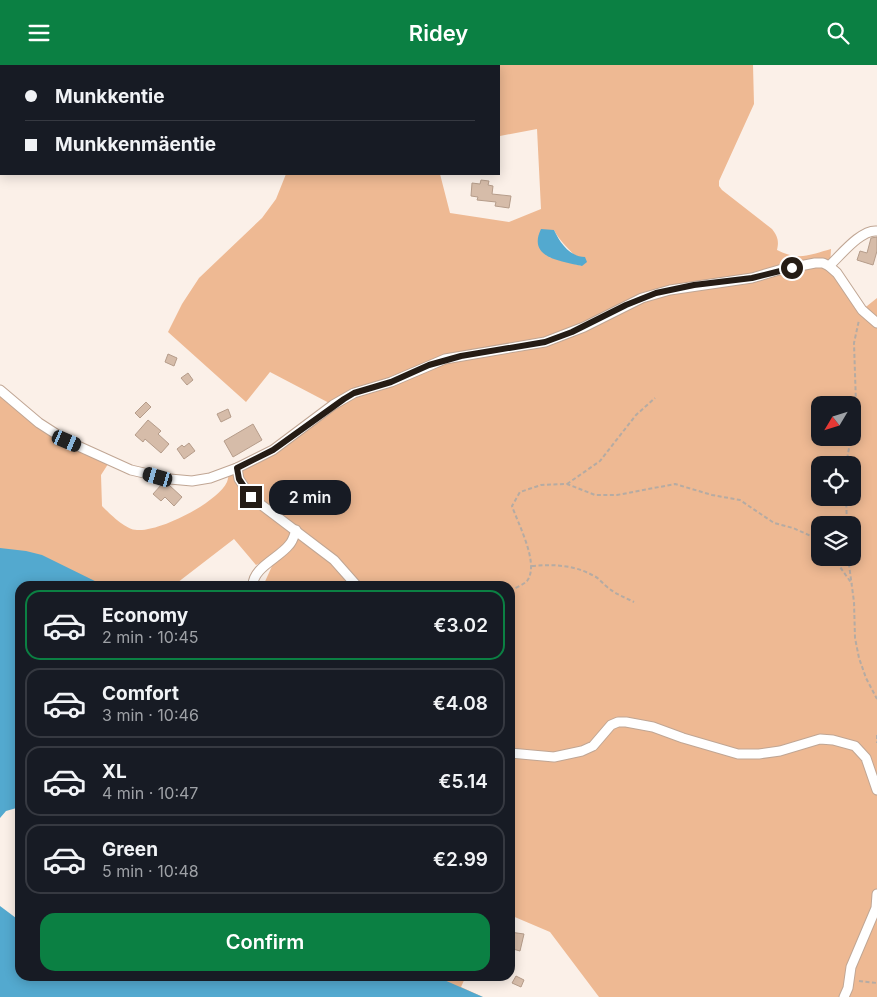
<!DOCTYPE html>
<meta charset="utf-8">
<style>
:root{--surface:#171b24;--page:#242831;--text:#f1f3f6;--muted:#9ea1a6;--line:#363941;--accent:#0b8043}
body{margin:0;font-family:Inter,sans-serif;background:var(--page);color:var(--text);height:100vh;display:flex;flex-direction:column;font-size:19px;white-space:nowrap}
*{box-sizing:border-box;margin:0}
p{font-size:16px;color:var(--muted)}
.icon{flex:none;width:28px;height:28px;fill:none;stroke:currentColor;stroke-width:2;stroke-linecap:round;stroke-linejoin:round}
.map{position:relative;flex:1;overflow:hidden}
.drawer{position:absolute;left:15px;top:516px;width:500px;height:400px;display:flex;flex-direction:column;background:var(--surface);border-radius:15px;box-shadow:0 2px 12px #0003}
.drawer>*{flex:none}
.hud{position:absolute;left:0px;top:0px;width:500px;height:110px;box-shadow:0 2px 12px #0003;display:grid;align-content:center;height:110px;padding:0 25px;background:var(--surface)}
.needle{width:32px;rotate:232deg}
.controls{position:absolute;left:811px;top:331px;display:grid;gap:10px}
.controls a{display:grid;place-items:center;width:50px;height:50px;border-radius:10px;background:var(--surface);box-shadow:0 2px 12px #0003;font-size:25px}
.end{position:absolute;width:22px;height:22px;margin:-11px;border:6px solid #251c15;background:#fff;box-shadow:0 0 0 2px #fff}
.from{border-radius:50%}
.bubble{position:absolute;height:35px;border-radius:15px;background:var(--surface);box-shadow:0 2px 12px #0003;font-size:16px;font-weight:600;line-height:35px;text-align:center}
.car{position:absolute;width:15px;height:30px;margin:-15px -8px;border-radius:6px;box-shadow:0 0 4px 1px #0007;background:linear-gradient(#222 24%,#8ab4d8 0 40%,#222 0 76%,#8ab4d8 0 86%,#222 0)}
.hud b{display:flex;align-items:center;gap:18px;height:48px;font-size:19px}
.hud b+b{border-top:1px solid var(--line)}
.hud i{width:12px;height:12px;background:var(--text)}
ul{padding:9px 0 0;list-style:none}
li{display:flex;align-items:center;gap:15px;height:70px;margin:0 10px 8px;padding:0 15px;border:2px solid var(--line);border-radius:15px}
li div{flex:1}
li b{display:block;font-size:19px}
li em{font-style:normal;font-weight:600}
li.selected{border-color:var(--accent)}
li>.icon{width:45px;height:45px;stroke-width:1.5}
.button{display:flex;gap:10px;margin-top:auto;padding:10px 25px}
.button a{flex:1;height:58px;border-radius:15px;background:var(--accent);color:#fff;font-size:20px;font-weight:600;line-height:58px;text-align:center}
header{display:flex;justify-content:space-between;align-items:center;height:65px;padding:0 25px;background:var(--accent);color:#fff;font-size:22px;font-weight:600}
.map>svg:first-child{display:block}
.green{fill:#eeb993;fill-rule:evenodd}
.water{fill:#53a9cf}
.building{fill:#d6bca9;stroke:#b59c8a}
.lines{fill:none;stroke-linecap:round;stroke-linejoin:round}
.minor-casing{stroke:#c0a694;stroke-width:11}
.path{stroke:#b5aba3;stroke-width:2;stroke-dasharray:4 2.5;stroke-linecap:butt}
.minor{stroke:#fff;stroke-width:9}
.route{stroke:#251c15;stroke-width:6}
</style>
<header><svg class="icon" aria-label="menu" viewBox="0 0 24 24"><path d="M4 6h16M4 12h16M4 18h16"/></svg>Ridey<svg class="icon" aria-label="search" viewBox="0 0 24 24"><circle cx="10" cy="10" r="6"/><path d="M15 15l6 6"/></svg></header>
<div class="map">
<svg width="877" height="932" viewBox="0 0 877 932">
<rect width="100%" height="100%" fill="#fbf0e8"/>
<g class="green">
<rect x="306" y="0" width="125" height="1"/>
<path d="M470 0H753L754 39 719 116V121L722 125 772 164C778 172 779 176 777 185 799 196 809 190 831 184L830 201 862 245 877 233V932H599L550 867 510 850V521H263L277 490 256 500 234 474 173 521H55L0 494V325L39 358 110 396 101 410 102 441C110 449 126 465 137 465 159 467 217 438 227 417 228 414 229 409 229 405L253 395 333 340 270 307 246 337 168 267 182 239 199 213 262 153 276 134 286 109H440L450 148 509 157 541 144 537 64 500 71 499 1ZM554 165C561 179 574 187 582 201L549 192ZM820 340H852V372H820ZM820 400H852V432H820ZM820 460H852V492H820Z"/>
<path d="M394 911H466L461 922 483 932Z"/>
</g>
<g class="water">
<path d="M541 164 554 165C560 178 570 192 585 192L587 197 582 201C561 196 527 193 541 164Z"/>
<path d="M0 483 26 486 42 490 105 521H20V742L6 746 0 753Z"/>
<path d="M0 841 20 856V911H435L483 932H0Z"/>
</g>
<g class="building">
<path d="M481 115 489 116 488 120 493 121 492 129 511 131 509 143 495 141 496 137 477 135 478 132 471 131 472 118 480 119Z"/>
<path d="M877 172V186L873 200 857 195 860 186 867 188 871 173Z"/>
<path d="M168 289 177 293 174 301 165 297Z"/>
<path d="M188 308 193 315 187 320 181 313Z"/>
<path d="M146 337 151 342 140 353 135 348Z"/>
<path d="M228 344 231 352 221 357 217 349Z"/>
<path d="M148 355 161 366 158 369 169 379 161 388 145 374 143 377 135 370Z"/>
<path d="M253 359 262 375 233 392 224 376Z"/>
<path d="M189 378 195 386 184 394 177 384 182 380 184 382Z"/>
<path d="M162 419 169 420 182 432 174 441 165 432 161 436 153 429Z"/>
<path d="M510 867 524 869 520 886 513 884V882H510Z"/>
<path d="M516 911 524 915 521 922 512 918Z"/>
</g>
<g class="lines">
<defs>
<g id="minor">
<path d="M829 201C840 191 861 164 877 166"/>
<path d="M0 325 39 358 67 376 131 405 170 414 192 416 210 413 237 403 273 385 333 340 354 328 391 317 445 294 545 277 584 262 642 233 670 225 752 213 779 205 815 198H823L829 201 837 208 862 245 877 258"/>
<path d="M237 403 239 414 251 432 334 495 357 521"/>
<path d="M253 521C252 503 279 493 289 480 293 476 294 471 296 465"/>
<path d="M510 688 554 692 582 686 593 681 611 660 618 657H626L653 662 683 673 738 689H759L780 686 820 674 833 675 855 681 866 693 877 725"/>
<path d="M844 932 848 923 851 902 876 843 877 829"/>
</g>
</defs>
<use href="#minor" class="minor-casing"/>
<g class="path">
<path d="M852 364 856 339 854 278 859 255"/>
<path d="M846 400 851 372"/>
<path d="M567 419 600 396 636 350 655 333"/>
<path d="M846 432 847 460"/>
<path d="M833 492 852 519"/>
<path d="M848 492 854 537 855 573 859 593 866 613 877 634"/>
<path d="M532 501C553 499 575 500 594 511 599 513 602 518 606 521 615 529 624 532 634 537"/>
<path d="M510 526C515 523 523 520 527 516 540 499 518 459 512 441L520 427 541 420 567 419 595 430H617L675 419 712 430 740 435 774 458 793 463 811 471 820 478"/>
<path d="M877 670V678"/>
<path d="M859 916 877 918"/>
</g>
<use href="#minor" class="minor"/>
</g>
<g class="lines">
<path class="route" d="M251 432 239 414 237 403 273 385 344 334 354 328 391 317 429 300 461 291 545 277 572 267 626 240 656 228 694 220 752 213 792 203"/>
</g>
</svg>
<div class="controls">
<a><svg class="needle" viewBox="-14 -14 28 28"><path d="M0-13l5 13h-10z" fill="#e53935"/><path d="M0 13l5-13h-10z" fill="#9ea1a6"/></svg></a>
<a><svg class="icon" aria-label="locate" viewBox="0 0 24 24"><circle cx="12" cy="12" r="6"/><path d="M12 2v4M12 18v4M2 12h4M18 12h4"/></svg></a>
<a><svg class="icon" aria-label="layers" viewBox="0 0 24 24"><path d="M12 4l9 5-9 5-9-5zM3 14l9 5 9-5"/></svg></a>
</div>
<i class="end from" style="left:792px;top:203px"></i>
<i class="end" style="left:251px;top:432px"></i>
<div class="bubble" style="left:269px;top:415px;width:82px">2 min</div>
<i class="car" style="left:67px;top:376px;rotate:113deg"></i>
<i class="car" style="left:158px;top:412px;rotate:286deg"></i>
<div class="hud">
<b><i class="from"></i>Munkkentie</b>
<b><i></i>Munkkenmäentie</b>
</div>
<section class="drawer">
<ul>
<li class="selected"><svg class="icon" aria-label="car" viewBox="0 0 24 24"><path d="M5 17H2v-5l4-1 3-4h7l3 4 3 1v5h-3M9 17h6M6 11h13"/><circle cx="7" cy="17" r="2"/><circle cx="17" cy="17" r="2"/></svg><div><b>Economy</b><p>2 min · 10:45</p></div><em>€3.02</em></li>
<li><svg class="icon" aria-label="car" viewBox="0 0 24 24"><path d="M5 17H2v-5l4-1 3-4h7l3 4 3 1v5h-3M9 17h6M6 11h13"/><circle cx="7" cy="17" r="2"/><circle cx="17" cy="17" r="2"/></svg><div><b>Comfort</b><p>3 min · 10:46</p></div><em>€4.08</em></li>
<li><svg class="icon" aria-label="car" viewBox="0 0 24 24"><path d="M5 17H2v-5l4-1 3-4h7l3 4 3 1v5h-3M9 17h6M6 11h13"/><circle cx="7" cy="17" r="2"/><circle cx="17" cy="17" r="2"/></svg><div><b>XL</b><p>4 min · 10:47</p></div><em>€5.14</em></li>
<li><svg class="icon" aria-label="car" viewBox="0 0 24 24"><path d="M5 17H2v-5l4-1 3-4h7l3 4 3 1v5h-3M9 17h6M6 11h13"/><circle cx="7" cy="17" r="2"/><circle cx="17" cy="17" r="2"/></svg><div><b>Green</b><p>5 min · 10:48</p></div><em>€2.99</em></li>
</ul>
<div class="button"><a>Confirm</a></div>
</section>
</div>
